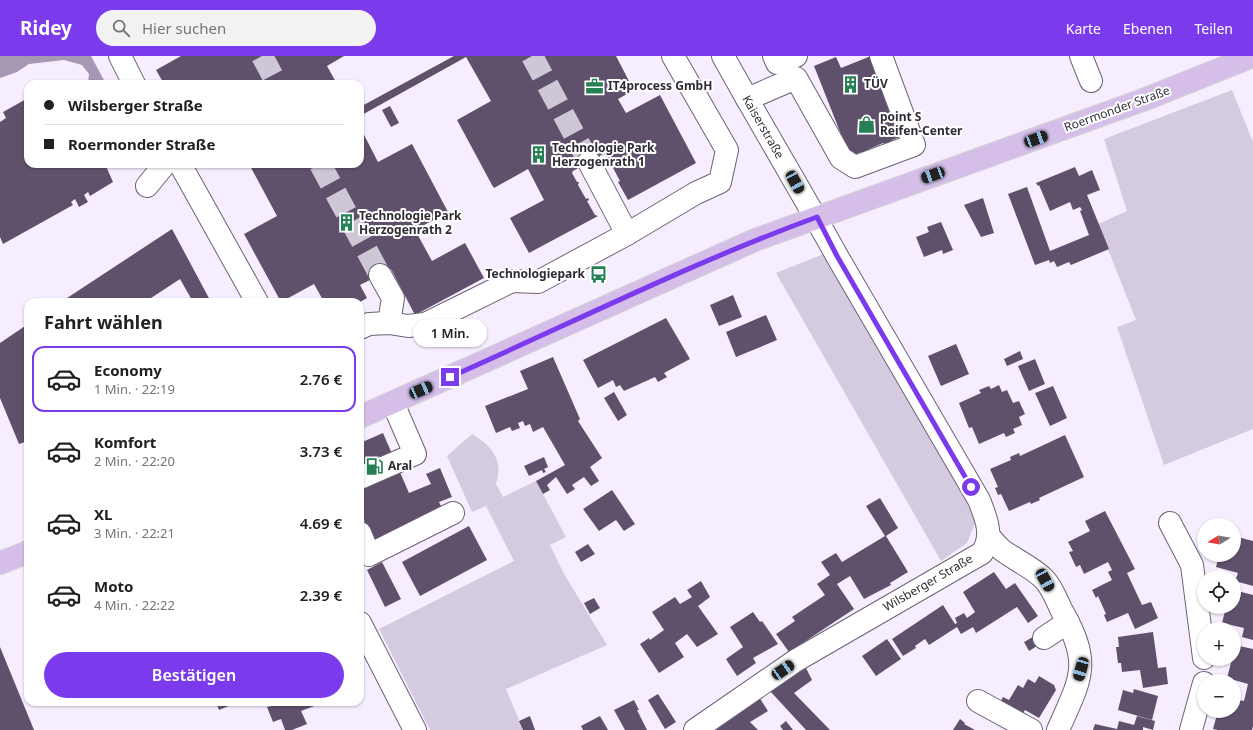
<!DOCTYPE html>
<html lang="de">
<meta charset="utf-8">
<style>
:root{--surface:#fff;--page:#f2f2f2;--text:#202124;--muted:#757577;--line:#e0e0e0;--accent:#7c3aed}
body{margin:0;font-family:"Noto Sans",sans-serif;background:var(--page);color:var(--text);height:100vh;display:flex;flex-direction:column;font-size:15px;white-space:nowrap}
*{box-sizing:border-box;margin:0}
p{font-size:13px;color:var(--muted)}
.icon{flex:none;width:22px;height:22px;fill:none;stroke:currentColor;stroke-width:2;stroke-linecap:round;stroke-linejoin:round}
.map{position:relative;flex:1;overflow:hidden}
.drawer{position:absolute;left:24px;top:242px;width:340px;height:408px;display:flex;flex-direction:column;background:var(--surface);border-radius:12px;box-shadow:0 1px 3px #0004}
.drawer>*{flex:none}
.hud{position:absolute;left:24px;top:24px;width:340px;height:88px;border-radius:12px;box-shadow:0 1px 3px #0004;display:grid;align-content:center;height:88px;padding:0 20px;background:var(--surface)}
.needle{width:26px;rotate:259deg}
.controls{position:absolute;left:1197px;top:462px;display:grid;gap:8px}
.controls a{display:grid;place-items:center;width:44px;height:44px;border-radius:50%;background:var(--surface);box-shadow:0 1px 3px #0004;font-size:20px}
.end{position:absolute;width:18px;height:18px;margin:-9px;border:5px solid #7c3aed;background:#fff;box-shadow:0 0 0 2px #fff}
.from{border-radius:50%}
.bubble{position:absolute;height:28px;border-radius:14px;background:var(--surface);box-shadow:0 1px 3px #0004;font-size:13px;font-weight:600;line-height:28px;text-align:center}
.car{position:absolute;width:12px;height:24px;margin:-12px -6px;border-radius:5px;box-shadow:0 0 3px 1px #0007;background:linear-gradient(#222 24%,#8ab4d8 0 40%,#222 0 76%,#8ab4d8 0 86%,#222 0)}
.hud b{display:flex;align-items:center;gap:14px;height:38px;font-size:15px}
.hud b+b{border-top:1px solid var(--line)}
.hud i{width:10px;height:10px;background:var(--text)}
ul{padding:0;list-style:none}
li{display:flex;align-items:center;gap:12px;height:66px;margin:0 8px 6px;padding:0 12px;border:2px solid transparent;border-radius:12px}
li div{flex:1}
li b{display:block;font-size:15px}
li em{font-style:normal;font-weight:600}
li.on{border-color:var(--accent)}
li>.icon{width:36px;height:36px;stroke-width:1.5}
h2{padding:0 20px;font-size:18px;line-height:48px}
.cta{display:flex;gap:8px;margin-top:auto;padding:8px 20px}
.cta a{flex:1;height:46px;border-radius:24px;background:var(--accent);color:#fff;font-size:16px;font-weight:600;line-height:46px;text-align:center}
header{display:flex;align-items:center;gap:24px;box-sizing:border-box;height:56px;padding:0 20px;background:var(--accent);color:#fff}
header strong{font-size:19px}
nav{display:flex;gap:22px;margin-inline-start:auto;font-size:14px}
.search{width:280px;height:36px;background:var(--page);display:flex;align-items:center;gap:10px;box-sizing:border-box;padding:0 14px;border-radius:22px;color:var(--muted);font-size:15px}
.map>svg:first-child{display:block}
.green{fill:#d5cbe0}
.water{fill:#a697b4}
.building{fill:#5f516c}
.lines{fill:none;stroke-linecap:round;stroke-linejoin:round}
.minor-tunnel{stroke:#cec7d6;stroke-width:22;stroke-dasharray:22 11;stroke-linecap:butt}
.minor-casing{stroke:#6c6275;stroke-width:24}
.major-casing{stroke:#d6d5d6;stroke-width:24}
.minor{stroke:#fff;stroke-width:22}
.major{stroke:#d5bfe9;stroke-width:22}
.route{stroke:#7c3aed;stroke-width:5}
.labels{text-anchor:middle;stroke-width:4;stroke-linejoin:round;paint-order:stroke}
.poi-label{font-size:12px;font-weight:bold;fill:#302c34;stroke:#fff;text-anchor:start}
.street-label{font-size:12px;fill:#302c34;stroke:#fff}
</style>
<header>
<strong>Ridey</strong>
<div class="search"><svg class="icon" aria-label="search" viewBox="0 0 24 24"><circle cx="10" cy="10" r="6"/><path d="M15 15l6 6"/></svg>Hier suchen</div>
<nav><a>Karte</a><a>Ebenen</a><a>Teilen</a></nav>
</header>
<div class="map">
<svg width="1253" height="674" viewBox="0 0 1253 674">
<rect width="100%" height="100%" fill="#f6eeff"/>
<g class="green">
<path d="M1232 34 1253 86V373L1164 409 1117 271 1136 264 1098 168 1127 155 1104 83Z"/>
<path d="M826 197 971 445 975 467 967 487 941 505 776 217Z"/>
<path d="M472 378C492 390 504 404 496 428L503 441 536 425 566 481 550 489 563 516 607 589 506 633 523 674H430L379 573 514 505 486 450 472 456 447 400Z"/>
</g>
<path class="water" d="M0 0H91L106 28H88L89 18 82 9 64 4 29 8 17 16 0 22Z"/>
<g class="building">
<path d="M181 0H344L327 10 337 28H164L156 14Z"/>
<path d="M454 0H616L630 27 627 38 618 43 626 57 660 39 696 107 628 144 618 126 620 125 612 110 610 111 609 109 611 108 605 99 603 98 589 106 573 115 572 117 577 126H579L578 129 586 143 588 142 589 144 587 145 595 159 598 160 529 197 510 162 544 144 528 113 494 132 492 129 457 64 491 45 466 1 360 60V51Z"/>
<path d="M871 0 902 80 892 84 889 90 883 87 869 93 867 99 861 96 850 101 814 10 836 1 841 12Z"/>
<path d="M28 42V108H105L113 126 90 140 88 136 84 139 88 146 79 151 75 143 71 146 73 149 3 188 0 181V66L6 62 3 56Z"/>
<path d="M390 50 399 67 391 71 382 54Z"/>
<path d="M360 71 378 106 412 88 448 156 415 174 432 205 465 187 484 222 415 259 391 213 360 229 367 242 360 246H324L314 228 281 246 244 178 277 160 249 108H360Z"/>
<path d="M1075 111 1079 120 1092 114 1100 134 1087 139 1109 193 1071 209 1069 206 1057 211 1054 205 1050 207 1049 204 1035 209 1008 138 1027 131 1050 195 1089 179 1080 155 1082 154 1080 151 1073 154 1070 146 1050 155 1039 129 1038 130 1036 127Z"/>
<path d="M983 142 994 177 981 181 964 149Z"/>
<path d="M941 166 953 194 943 198 942 194 924 201 916 181 929 176 927 171Z"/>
<path d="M172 173 211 246H193L180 223 145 246H61Z"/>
<path d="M733 239 742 261 719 270 710 249Z"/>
<path d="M766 259 777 284 736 301 726 276Z"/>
<path d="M666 262 690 303 664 317 667 321 658 326 655 321 624 335 620 329 616 331 613 324 598 332 583 304Z"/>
<path d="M28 268V385L19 388 0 342V287Z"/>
<path d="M956 288 969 318 941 330 928 300Z"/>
<path d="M1020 295 1023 303 1007 310 1004 303Z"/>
<path d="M553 301 580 363 578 365 602 402 590 411 599 425 591 430 584 421 572 429 575 433 567 438 556 421 547 429 550 434 543 438 536 425 565 409 543 371 533 376 530 368 525 370 523 365 518 367 520 372 512 375 510 371 496 377 485 350 528 333 520 315Z"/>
<path d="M1035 303 1045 328 1029 335 1018 310Z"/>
<path d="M999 329 1002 336 1007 334 1013 347 1019 345 1025 358 1019 361 1022 369 1013 373 1015 377 1006 381 1004 377 979 388 972 371 969 372 959 347 981 337 979 334 989 330 991 333Z"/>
<path d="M1053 330 1067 362 1050 370 1035 337Z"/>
<path d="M614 336 627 359 618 365 604 342Z"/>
<path d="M383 377 409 437 431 428 426 418 440 412 452 441 439 446 442 452 373 486 361 457 363 453 360 445V387Z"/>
<path d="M1065 379 1084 421 1039 442 1040 444 1031 448 1030 446 1009 455 1001 438 998 439 995 432 998 431 990 413 1011 404 1010 401 1019 397 1020 400Z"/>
<path d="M544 401 548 411 544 413 546 416 543 417 542 414 529 420 524 410Z"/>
<path d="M612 434 635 468 624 475 616 464 599 475 583 453Z"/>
<path d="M880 442 898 472 886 480 908 516 890 527 891 529 864 543 850 520 837 528 854 553 789 596 776 578 795 565 792 561 825 539 817 528 830 519 821 506 836 497 842 506 885 480 866 450Z"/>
<path d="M1105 455 1135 513 1127 517 1142 549 1151 546 1158 562 1135 573 1128 557 1107 566 1104 559 1106 558 1098 540 1096 542 1092 534 1112 524 1108 516 1112 514 1108 506 1084 518 1080 509 1076 511 1069 496 1073 495 1068 486 1090 475 1085 465Z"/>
<path d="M469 470 487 504 420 540 402 506Z"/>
<path d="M1234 480 1253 485V530L1235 525 1238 517 1216 511 1219 499H1234Z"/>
<path d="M588 488 595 498 581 506 575 496Z"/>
<path d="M382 506 401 543 385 551 367 514Z"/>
<path d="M994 516 1006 533 1015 527 1038 560 1028 567 1017 551 976 577 973 571 961 578 957 571 929 589 925 583 915 590 916 592 903 600 892 583 943 549 955 568 957 567 955 562 964 557 967 562 975 556 963 536Z"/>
<path d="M701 525 710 541 698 550 718 578 697 591 687 578 675 587 684 601 659 617 640 588 649 582 650 584 664 574 652 556 675 541 680 548 692 541 687 534Z"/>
<path d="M1234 534 1253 539V584L1242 581 1244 572 1222 567 1226 551H1234Z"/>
<path d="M594 542 600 552 590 558 584 547Z"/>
<path d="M753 556 760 566 762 565 778 588 753 602 756 607 737 620 726 603 743 591 730 571Z"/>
<path d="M1153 576 1158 612 1166 611 1168 628 1143 632 1140 614 1122 616 1121 607H1118L1116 591H1119L1118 581Z"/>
<path d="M1040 577 1045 585 1029 595 1024 586Z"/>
<path d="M887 583 901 603 876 620 862 600Z"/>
<path d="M1235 589 1253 593V670L1252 674H1218L1213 673 1218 655H1234V643L1244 645 1248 628 1227 622 1232 603H1234Z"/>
<path d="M0 591 34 674H0Z"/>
<path d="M806 612 812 624 794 637 830 674H806L770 635Z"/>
<path d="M1039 620 1054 629 1056 634 1039 662 1025 654 1021 661 999 649 1003 641 1009 644 1018 629 1023 632 1028 623 1035 627Z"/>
<path d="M1134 633 1158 640 1152 664 1118 654 1123 634 1133 637Z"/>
<path d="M658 638 676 666 665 673 648 644Z"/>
<path d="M759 641 768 655 750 666 758 674H716L713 672Z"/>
<path d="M634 644 639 654H637L647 674H625L614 654Z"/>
<path d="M216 646H238L219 654Z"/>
<path d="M270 646H325L301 655 307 668 292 674H285L281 663 273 666 267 651 271 650Z"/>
<path d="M530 660 535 674H523L519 665Z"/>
<path d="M600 660 608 674H583L581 670Z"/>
<path d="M1137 660 1155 665 1153 674 1143 671V674H1093L1095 668 1117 673 1119 665 1134 669Z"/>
<path d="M960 663 965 667 964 668 975 674H953Z"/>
<path d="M786 665 793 674H783L780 670Z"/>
</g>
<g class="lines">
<g class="minor-tunnel">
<path d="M262 0 277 28"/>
<path d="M532 0 589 106"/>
<path d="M320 108 380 219"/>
</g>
<defs>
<g id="minor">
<path d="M120 0 134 28"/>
<path d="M774 0 777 7 796 0"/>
<path d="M1081 0 1091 25"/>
<path d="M747 43 796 22 841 102 855 111 914 89 881 0"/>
<path d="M589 106 627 178"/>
<path d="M180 108 257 246"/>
<path d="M147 130 165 108"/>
<path d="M380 219 393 242 389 267"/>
<path d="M360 272 369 268 389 267 408 270 425 268 512 225 538 226 627 178 696 137 720 126 727 94 673 0"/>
<path d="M360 422 415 398 393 347"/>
<path d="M1170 467 1192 509 1204 602"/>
<path d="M360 477 369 499 453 457"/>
<path d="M989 480C993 485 997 490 1002 494 1015 504 1032 511 1044 523 1052 531 1057 545 1062 555 1092 608 1081 622 1058 674"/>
<path d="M360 567 415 674"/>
<path d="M1044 582 1068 566"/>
<path d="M978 645 1031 674"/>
<path d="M695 674 795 605 982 497C994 479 986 462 979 444L837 200C800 133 760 67 723 0"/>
<path d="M1191 674 1204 627"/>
</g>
<g id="major">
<path d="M360 361 755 184 1143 44 1253 0"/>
<path d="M0 507 28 496"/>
</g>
</defs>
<use href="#minor" class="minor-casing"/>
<use href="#major" class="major-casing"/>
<use href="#minor" class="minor"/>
<use href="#major" class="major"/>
</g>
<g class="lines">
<path class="route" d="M450 321C572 267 691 207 817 161L837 200 971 431"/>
</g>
<defs>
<symbol id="building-bare" viewBox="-9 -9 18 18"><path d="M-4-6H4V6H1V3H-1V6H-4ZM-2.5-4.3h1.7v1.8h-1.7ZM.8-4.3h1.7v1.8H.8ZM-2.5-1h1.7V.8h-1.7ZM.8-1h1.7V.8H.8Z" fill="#278055" stroke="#fff" stroke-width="2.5" paint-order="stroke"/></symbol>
<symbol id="office-bare" viewBox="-9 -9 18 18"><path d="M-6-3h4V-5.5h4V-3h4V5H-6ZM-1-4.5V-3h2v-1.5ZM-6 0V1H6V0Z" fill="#278055" stroke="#fff" stroke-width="2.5" paint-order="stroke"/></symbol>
<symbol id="shop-bare" viewBox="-9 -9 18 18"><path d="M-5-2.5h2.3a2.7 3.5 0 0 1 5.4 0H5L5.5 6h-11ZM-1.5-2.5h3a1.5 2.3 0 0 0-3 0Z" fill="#278055" stroke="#fff" stroke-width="2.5" paint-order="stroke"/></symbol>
<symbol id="bus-bare" viewBox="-9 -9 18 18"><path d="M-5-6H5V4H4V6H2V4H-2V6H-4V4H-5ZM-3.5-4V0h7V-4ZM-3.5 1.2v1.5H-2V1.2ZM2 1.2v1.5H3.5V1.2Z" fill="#278055" stroke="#fff" stroke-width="2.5" paint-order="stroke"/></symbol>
<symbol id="fuel-bare" viewBox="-9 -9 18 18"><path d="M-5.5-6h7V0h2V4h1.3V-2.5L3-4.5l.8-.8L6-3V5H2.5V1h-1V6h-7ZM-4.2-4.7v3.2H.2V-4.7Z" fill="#278055" stroke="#fff" stroke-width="2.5" paint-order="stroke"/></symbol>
</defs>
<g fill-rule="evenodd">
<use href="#building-bare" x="838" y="16" width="25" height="25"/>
<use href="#office-bare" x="582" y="18" width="25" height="25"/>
<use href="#shop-bare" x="854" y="56" width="25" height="25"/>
<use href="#building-bare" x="526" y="86" width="25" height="25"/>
<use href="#building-bare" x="334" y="154" width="25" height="25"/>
<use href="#bus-bare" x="586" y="206" width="25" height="25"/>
<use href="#fuel-bare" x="362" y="398" width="25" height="25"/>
</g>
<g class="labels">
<g class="poi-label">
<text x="864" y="32">TÜV</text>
<text x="608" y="34">IT4process GmbH</text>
<text x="880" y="65">point S<tspan x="880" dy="14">Reifen-Center</tspan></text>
<text x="552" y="96">Technologie Park<tspan x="552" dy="14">Herzogenrath 1</tspan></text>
<text x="359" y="164">Technologie Park<tspan x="359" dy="14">Herzogenrath 2</tspan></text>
<text x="585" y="222" text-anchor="end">Technologiepark</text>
<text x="388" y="414">Aral</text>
</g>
<g class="street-label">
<text transform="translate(1117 53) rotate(-20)" y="4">Roermonder Straße</text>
<text transform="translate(763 71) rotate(60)" y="4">Kaiserstraße</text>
<text transform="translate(928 527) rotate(-30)" y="4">Wilsberger Straße</text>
</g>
</g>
</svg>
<div class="controls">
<a><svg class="needle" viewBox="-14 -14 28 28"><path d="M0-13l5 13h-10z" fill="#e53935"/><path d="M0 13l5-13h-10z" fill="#757577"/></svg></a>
<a><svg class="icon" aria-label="locate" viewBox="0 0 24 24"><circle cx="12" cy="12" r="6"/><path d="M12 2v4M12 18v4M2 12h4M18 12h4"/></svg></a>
<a>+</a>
<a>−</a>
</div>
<i class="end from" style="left:971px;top:431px"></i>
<i class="end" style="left:450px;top:321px"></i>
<div class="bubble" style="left:413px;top:263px;width:74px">1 Min.</div>
<i class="car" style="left:1036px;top:83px;rotate:70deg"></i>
<i class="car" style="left:933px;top:119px;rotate:250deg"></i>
<i class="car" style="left:795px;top:126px;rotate:151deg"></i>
<i class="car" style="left:421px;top:334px;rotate:66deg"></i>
<i class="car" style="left:1045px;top:524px;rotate:151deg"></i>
<i class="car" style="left:1081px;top:613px;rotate:196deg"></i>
<i class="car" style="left:783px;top:614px;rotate:56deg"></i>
<div class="hud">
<b><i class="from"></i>Wilsberger Straße</b>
<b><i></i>Roermonder Straße</b>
</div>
<section class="drawer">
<h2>Fahrt wählen</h2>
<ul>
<li class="on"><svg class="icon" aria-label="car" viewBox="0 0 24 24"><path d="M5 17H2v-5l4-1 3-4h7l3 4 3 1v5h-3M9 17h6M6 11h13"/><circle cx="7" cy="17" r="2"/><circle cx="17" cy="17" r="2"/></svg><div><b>Economy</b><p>1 Min. · 22:19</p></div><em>2.76 €</em></li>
<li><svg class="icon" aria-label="car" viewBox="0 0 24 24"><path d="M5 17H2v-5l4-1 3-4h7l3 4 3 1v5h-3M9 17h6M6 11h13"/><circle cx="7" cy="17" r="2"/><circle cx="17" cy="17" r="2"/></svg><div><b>Komfort</b><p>2 Min. · 22:20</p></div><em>3.73 €</em></li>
<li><svg class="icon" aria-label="car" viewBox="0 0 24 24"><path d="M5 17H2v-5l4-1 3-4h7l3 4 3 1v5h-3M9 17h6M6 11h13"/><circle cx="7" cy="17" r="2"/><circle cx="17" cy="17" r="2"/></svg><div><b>XL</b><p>3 Min. · 22:21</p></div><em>4.69 €</em></li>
<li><svg class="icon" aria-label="car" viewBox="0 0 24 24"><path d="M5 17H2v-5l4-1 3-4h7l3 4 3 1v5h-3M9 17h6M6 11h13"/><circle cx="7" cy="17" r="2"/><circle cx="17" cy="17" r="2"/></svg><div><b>Moto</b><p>4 Min. · 22:22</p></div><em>2.39 €</em></li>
</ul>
<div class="cta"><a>Bestätigen</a></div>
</section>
</div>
